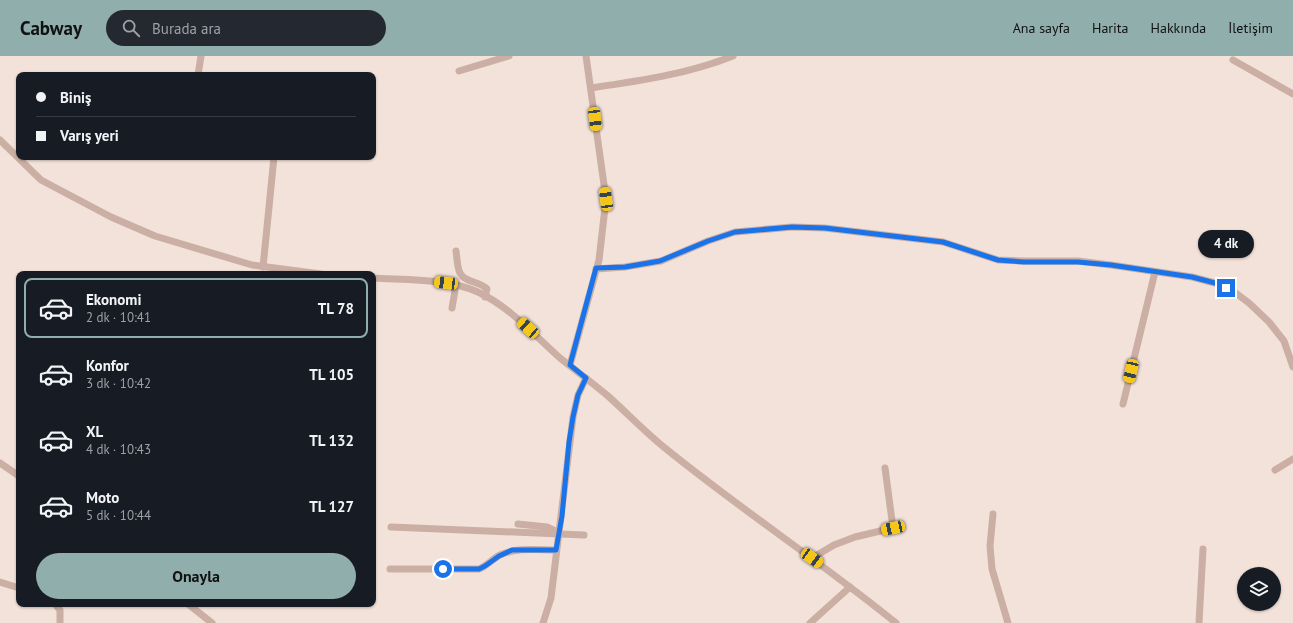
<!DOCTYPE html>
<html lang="tr">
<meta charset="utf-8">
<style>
:root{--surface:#171b24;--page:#242831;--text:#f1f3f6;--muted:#9ea1a6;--line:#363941;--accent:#90aeac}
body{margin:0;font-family:"PT Sans",sans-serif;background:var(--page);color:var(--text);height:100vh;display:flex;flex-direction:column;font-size:15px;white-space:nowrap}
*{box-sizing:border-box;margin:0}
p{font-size:13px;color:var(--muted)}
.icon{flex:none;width:22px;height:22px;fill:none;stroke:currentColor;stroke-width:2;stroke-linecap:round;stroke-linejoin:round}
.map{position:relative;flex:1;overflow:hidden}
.drawer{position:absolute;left:16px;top:215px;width:360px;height:336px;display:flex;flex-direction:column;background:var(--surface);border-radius:8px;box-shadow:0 1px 3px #0004}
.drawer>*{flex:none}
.hud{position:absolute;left:16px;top:16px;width:360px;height:88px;border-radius:8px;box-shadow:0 1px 3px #0004;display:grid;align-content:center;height:88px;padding:0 20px;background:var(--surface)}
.tools{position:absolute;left:1237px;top:511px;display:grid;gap:8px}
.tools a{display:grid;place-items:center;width:44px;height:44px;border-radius:50%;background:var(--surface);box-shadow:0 1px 3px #0004;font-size:20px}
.end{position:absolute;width:18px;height:18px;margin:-9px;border:5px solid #1a73e8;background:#fff;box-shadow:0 0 0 2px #fff}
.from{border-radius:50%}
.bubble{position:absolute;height:28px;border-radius:14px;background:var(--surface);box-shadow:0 1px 3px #0004;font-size:13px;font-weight:700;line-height:28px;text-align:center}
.car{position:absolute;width:12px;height:24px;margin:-12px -6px;border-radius:5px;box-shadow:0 0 3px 1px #0007;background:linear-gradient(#f5c518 24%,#345 0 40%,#f5c518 0 76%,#345 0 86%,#f5c518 0)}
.hud b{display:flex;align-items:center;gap:14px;height:38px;font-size:15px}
.hud b+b{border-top:1px solid var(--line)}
.hud i{width:10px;height:10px;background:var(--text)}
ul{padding:7px 0 0;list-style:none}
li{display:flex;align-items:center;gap:12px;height:60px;margin:0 8px 6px;padding:0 12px;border:2px solid transparent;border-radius:8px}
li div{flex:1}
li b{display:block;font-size:15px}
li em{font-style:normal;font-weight:700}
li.on{border-color:var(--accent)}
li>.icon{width:36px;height:36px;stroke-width:1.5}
.primary-button{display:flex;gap:8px;margin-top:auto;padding:8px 20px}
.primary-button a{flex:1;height:46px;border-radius:24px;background:var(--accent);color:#111;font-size:16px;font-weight:700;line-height:46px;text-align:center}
header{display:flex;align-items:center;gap:24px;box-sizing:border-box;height:56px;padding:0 20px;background:var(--accent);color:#111}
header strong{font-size:19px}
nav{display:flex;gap:22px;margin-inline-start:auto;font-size:14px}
.search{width:280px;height:36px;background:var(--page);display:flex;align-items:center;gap:10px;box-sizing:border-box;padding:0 14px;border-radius:22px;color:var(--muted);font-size:15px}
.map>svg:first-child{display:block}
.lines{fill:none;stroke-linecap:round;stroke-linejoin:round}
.minor{stroke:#cbafa4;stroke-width:7}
.route{stroke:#1a73e8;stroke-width:5}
</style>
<header>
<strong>Cabway</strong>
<div class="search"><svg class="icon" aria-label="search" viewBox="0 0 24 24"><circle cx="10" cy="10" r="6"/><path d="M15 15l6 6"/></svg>Burada ara</div>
<nav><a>Ana sayfa</a><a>Harita</a><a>Hakkında</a><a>İletişim</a></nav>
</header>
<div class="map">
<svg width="1293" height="567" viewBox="0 0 1293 567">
<rect width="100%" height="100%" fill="#f3e2d9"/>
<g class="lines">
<g class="minor">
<path d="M1233 4 1293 38"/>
<path d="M459 15 509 0"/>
<path d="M198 19 201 0"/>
<path d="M591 32C639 25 688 18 733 0"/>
<path d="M0 84 41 124 111 161 155 180 252 209 321 218"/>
<path d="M456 195C457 201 457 211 460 217 465 227 480 225 487 233L485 241"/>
<path d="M263 211 274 101"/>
<path d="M596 213 625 211 661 205 708 185 735 176 792 171 825 172 943 186 998 204 1024 205H1078L1111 209 1192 221 1215 227 1237 238 1249 247 1269 266 1284 285 1293 311"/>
<path d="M373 222C405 224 448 222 478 236 510 251 534 279 560 302 576 315 593 327 608 340 627 357 645 376 665 392 740 453 821 506 896 567"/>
<path d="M452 252 456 229"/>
<path d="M570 309 599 204 606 143 586 0"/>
<path d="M1123 348 1155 216"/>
<path d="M0 407 19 420"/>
<path d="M1275 414 1293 403"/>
<path d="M993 458 990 490 992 513 1008 567"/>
<path d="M518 468 547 471 557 476"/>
<path d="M391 471 584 479"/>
<path d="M812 502 834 489 855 481 893 472 885 412"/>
<path d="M390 513H479C487 510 492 503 500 499 517 491 538 494 556 494"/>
<path d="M0 526 19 532"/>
<path d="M55 548 60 554V567"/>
<path d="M188 548 212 567"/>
<path d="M543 567 551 542 573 361 578 339 586 322"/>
<path d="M810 567 850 531"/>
<path d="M1199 567 1203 493"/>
</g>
</g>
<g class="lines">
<path class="route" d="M443 513H479L485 510 499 500 512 494H556L562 460 569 386 573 361 578 339 586 322 570 309 596 212 625 211 660 205 708 185 735 176 792 171 825 172 943 186 998 204 1024 206H1078L1111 209 1192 221 1215 227 1226 232"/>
</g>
</svg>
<div class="tools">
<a><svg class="icon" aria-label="layers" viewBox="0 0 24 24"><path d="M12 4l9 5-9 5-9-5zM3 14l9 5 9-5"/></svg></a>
</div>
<i class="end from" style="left:443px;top:513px"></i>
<i class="end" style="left:1226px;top:232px"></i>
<div class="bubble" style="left:1198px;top:174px;width:56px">4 dk</div>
<i class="car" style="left:595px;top:63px;rotate:173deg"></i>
<i class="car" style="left:606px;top:143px;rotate:352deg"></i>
<i class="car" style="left:446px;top:227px;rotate:277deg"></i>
<i class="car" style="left:528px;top:272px;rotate:312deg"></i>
<i class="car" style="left:1131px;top:315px;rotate:193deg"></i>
<i class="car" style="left:893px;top:472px;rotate:258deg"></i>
<i class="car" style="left:812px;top:502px;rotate:125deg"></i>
<div class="hud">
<b><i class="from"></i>Biniş</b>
<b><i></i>Varış yeri</b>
</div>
<section class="drawer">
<ul>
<li class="on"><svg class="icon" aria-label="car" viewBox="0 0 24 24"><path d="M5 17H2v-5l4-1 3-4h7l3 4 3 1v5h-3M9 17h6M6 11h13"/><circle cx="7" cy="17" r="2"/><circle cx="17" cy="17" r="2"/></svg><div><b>Ekonomi</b><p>2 dk · 10:41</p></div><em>TL 78</em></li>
<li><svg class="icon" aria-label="car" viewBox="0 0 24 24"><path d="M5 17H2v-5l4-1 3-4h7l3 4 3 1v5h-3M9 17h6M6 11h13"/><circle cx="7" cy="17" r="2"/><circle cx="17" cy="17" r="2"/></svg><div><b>Konfor</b><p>3 dk · 10:42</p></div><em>TL 105</em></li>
<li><svg class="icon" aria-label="car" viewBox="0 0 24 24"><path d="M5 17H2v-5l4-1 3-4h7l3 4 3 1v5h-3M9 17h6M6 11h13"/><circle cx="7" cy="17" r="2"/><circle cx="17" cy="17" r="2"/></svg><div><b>XL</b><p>4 dk · 10:43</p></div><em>TL 132</em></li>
<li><svg class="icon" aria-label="car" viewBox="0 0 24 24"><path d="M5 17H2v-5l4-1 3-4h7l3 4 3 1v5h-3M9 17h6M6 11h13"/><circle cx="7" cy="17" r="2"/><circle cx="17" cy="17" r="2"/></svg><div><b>Moto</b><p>5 dk · 10:44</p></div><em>TL 127</em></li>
</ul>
<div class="primary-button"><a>Onayla</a></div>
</section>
</div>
